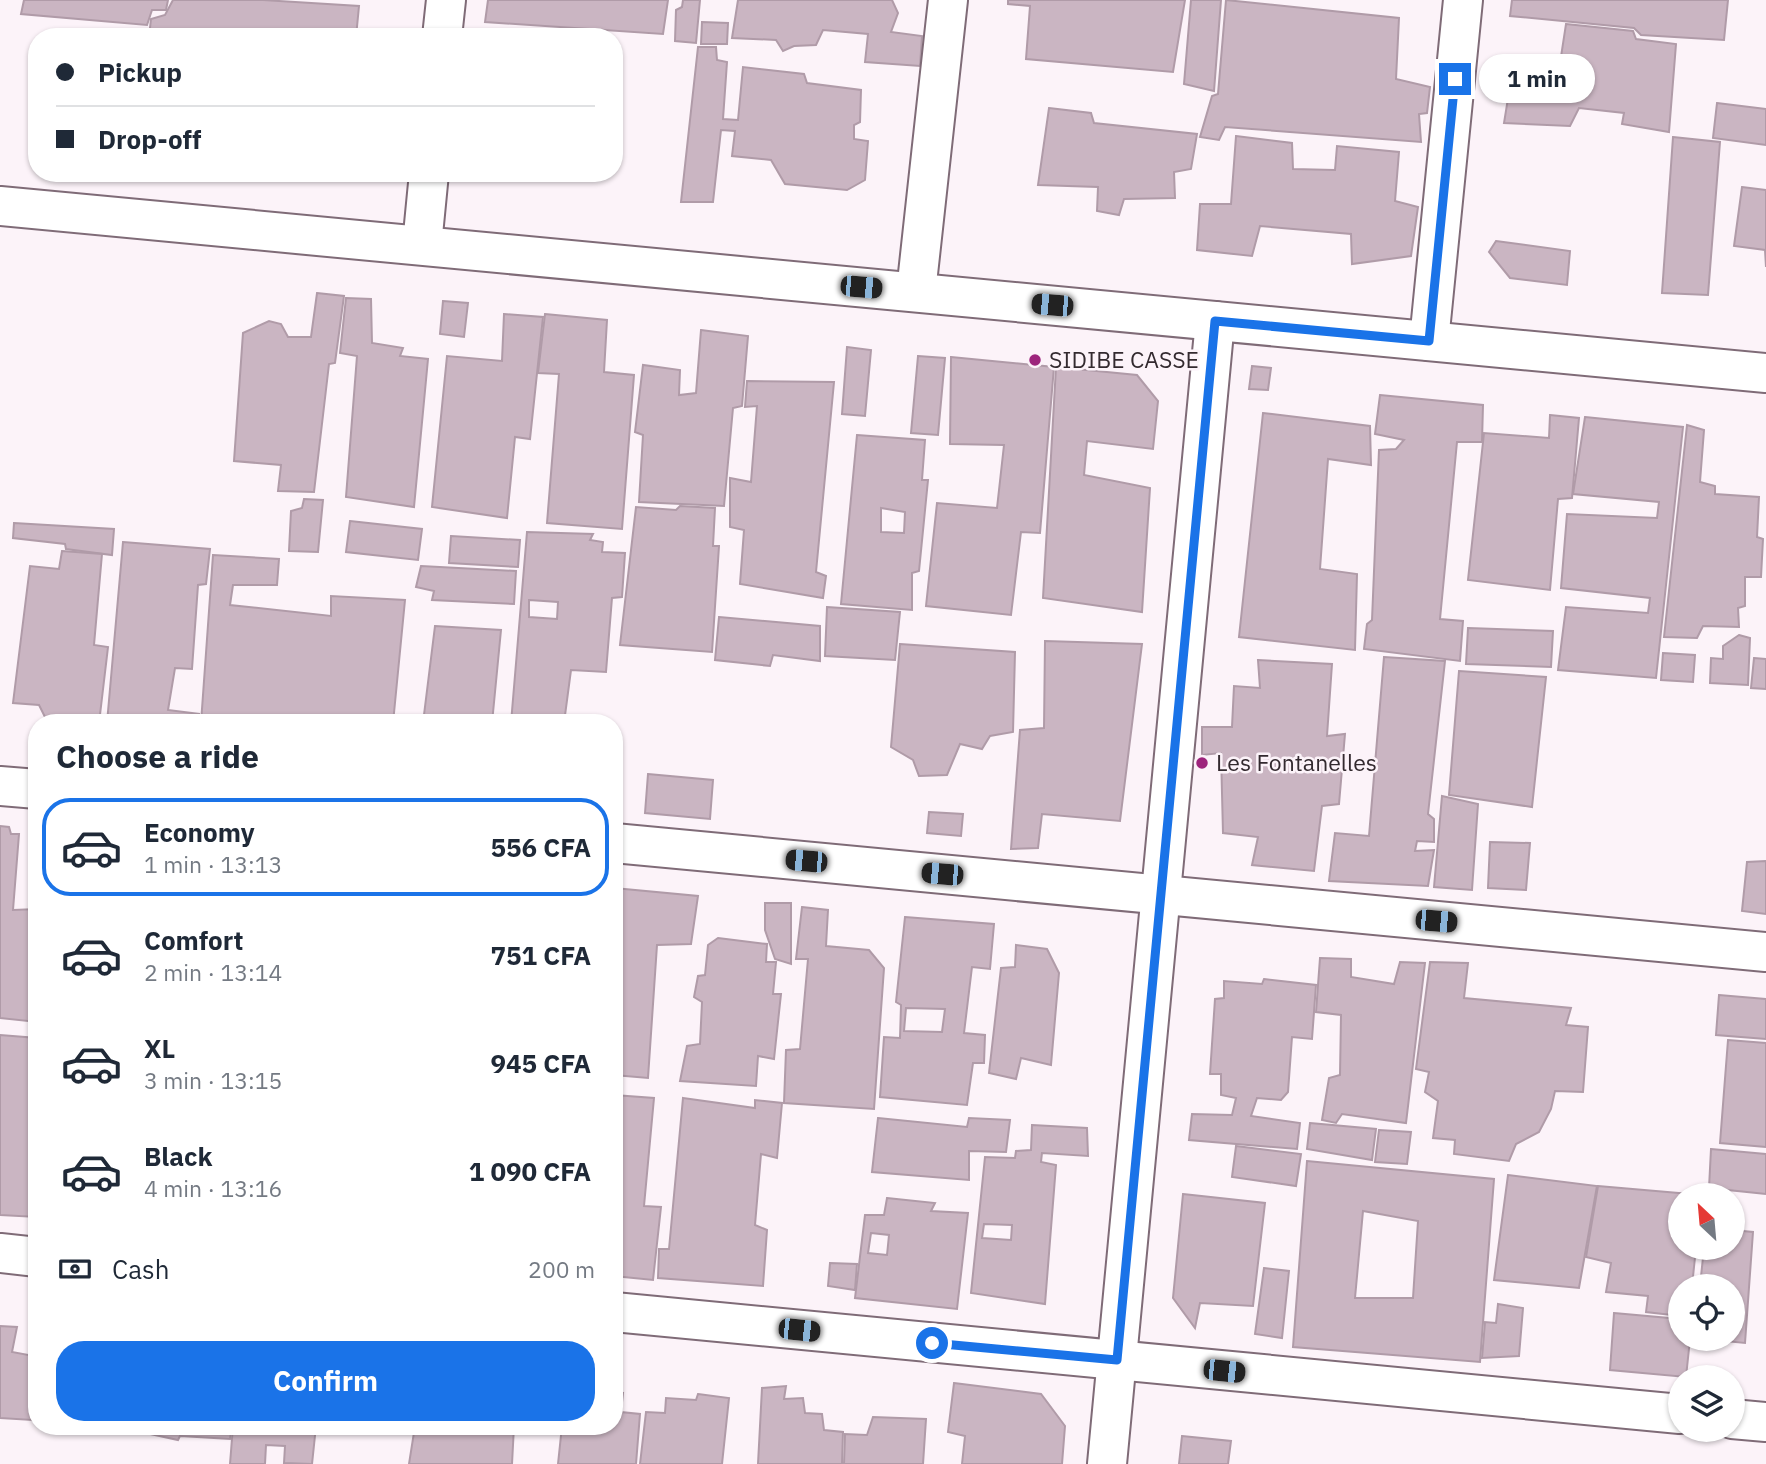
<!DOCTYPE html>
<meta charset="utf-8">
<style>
:root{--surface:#fff;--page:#f2f2f3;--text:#1f2937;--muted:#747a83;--line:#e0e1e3;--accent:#1a73e8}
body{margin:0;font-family:"IBM Plex Sans",sans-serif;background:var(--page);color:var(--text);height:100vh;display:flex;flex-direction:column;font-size:26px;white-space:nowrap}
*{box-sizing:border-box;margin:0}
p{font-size:23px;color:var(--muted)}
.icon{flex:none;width:38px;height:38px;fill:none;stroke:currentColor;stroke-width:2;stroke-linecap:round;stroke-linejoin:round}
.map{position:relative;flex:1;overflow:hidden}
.drawer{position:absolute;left:28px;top:714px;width:595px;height:721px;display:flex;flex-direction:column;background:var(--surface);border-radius:28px;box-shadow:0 2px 5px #0004}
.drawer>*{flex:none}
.banner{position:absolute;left:28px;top:28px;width:595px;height:154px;border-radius:28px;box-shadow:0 2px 5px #0004;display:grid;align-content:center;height:154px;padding:0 28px;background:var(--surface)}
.needle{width:46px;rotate:334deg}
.tools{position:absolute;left:1668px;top:1183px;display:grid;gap:14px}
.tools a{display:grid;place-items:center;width:77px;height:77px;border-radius:50%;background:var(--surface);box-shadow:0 2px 5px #0004;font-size:35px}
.end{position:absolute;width:32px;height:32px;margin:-16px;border:9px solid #1a73e8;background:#fff;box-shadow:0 0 0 4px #fff}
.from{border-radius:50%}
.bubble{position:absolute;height:49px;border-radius:24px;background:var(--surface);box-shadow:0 2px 5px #0004;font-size:23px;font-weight:700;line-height:49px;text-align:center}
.car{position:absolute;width:21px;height:42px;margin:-21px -10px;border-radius:9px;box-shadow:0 0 5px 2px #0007;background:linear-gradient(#222 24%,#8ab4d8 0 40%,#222 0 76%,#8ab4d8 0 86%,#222 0)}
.banner b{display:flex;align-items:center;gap:24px;height:66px;font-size:26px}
.banner b+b{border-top:2px solid var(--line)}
.banner i{width:18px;height:18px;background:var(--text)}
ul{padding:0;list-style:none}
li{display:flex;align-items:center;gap:21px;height:98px;margin:0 14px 10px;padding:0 14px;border:4px solid transparent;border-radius:28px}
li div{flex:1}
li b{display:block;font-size:26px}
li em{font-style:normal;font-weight:700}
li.selected{border-color:var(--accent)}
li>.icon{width:63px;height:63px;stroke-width:1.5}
h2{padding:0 28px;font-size:32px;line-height:84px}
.pay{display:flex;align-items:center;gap:18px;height:77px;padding:0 28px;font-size:26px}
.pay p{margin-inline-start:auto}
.button{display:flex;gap:14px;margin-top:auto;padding:14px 28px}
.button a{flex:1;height:80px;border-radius:28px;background:var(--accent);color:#fff;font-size:28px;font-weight:700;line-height:80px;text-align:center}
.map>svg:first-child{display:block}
.building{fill:#cab5c2;stroke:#b09ba8;stroke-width:2;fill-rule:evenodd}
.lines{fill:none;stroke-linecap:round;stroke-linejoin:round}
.street-casing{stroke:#7f6b77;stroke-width:42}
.street{stroke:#fff;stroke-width:38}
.route{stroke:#1a73e8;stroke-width:9}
.poi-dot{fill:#9d247c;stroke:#fcf3f9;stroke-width:2.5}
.labels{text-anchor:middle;stroke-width:5;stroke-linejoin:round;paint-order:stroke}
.poi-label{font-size:23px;fill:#332a2f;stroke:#fcf3f9;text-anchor:start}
</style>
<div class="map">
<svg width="1766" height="1464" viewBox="0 0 1766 1464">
<rect width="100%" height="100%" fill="#fcf3f9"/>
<g class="building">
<path d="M24 0H168L166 10H152L147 25 21 14Z"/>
<path d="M173 0H263L359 6 356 37H149L151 19 165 15Z"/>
<path d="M488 0H668L663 34 485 22Z"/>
<path d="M683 0H700L696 43 675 41 676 10 682 7Z"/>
<path d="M738 0H892L898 13 891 32 922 36 920 66 865 62 868 34 823 30 816 45 794 46 783 51 776 40 732 38Z"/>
<path d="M1008 0H1185L1173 72 1026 59 1030 6 1008 4Z"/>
<path d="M1191 0H1221L1214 91 1184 84Z"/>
<path d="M1226 0 1399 18 1396 79 1430 87 1427 113 1419 114 1421 142 1225 127 1219 140 1200 137 1212 96 1218 94Z"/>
<path d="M1512 0H1728L1724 40 1641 35 1634 28 1510 16Z"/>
<path d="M702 22 728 23 727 44H701Z"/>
<path d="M1566 24 1633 31 1636 39 1676 44 1669 132 1622 124 1624 113 1579 108 1570 126 1504 123 1509 92 1555 96Z"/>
<path d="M698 47H716L717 60 727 62 723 119 738 120 743 67 804 74 807 83 861 90 860 122 854 125V139L868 141 865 180 847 190 785 184 771 160 732 156 735 131 721 130 713 202H681Z"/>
<path d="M1717 103 1766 109V145L1713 138Z"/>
<path d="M1049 108 1091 113 1094 123 1197 134 1191 169 1174 172 1175 198 1124 199 1119 215 1097 211 1098 187 1038 185Z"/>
<path d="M1236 136 1292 143 1293 169 1335 170 1337 146 1399 152 1395 201 1418 207 1411 256 1352 264 1351 234 1260 226 1252 256 1197 250 1200 204H1231Z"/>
<path d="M1673 137 1720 142 1708 295 1662 293Z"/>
<path d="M1742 187 1766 190V267L1765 250 1734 246Z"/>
<path d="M1496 241 1570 251 1567 285 1510 278 1489 252Z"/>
<path d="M317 293 344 296 335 363 329 364 314 492 278 491 281 465 234 461 243 333 269 321 281 324 288 337H311Z"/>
<path d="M346 298 371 299 372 343 403 348 400 356 428 359 414 507 346 497 357 356 340 353Z"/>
<path d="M443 301 468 303 464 337 440 334Z"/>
<path d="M504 314 543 317 530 439 515 437 507 518 432 507 447 356 502 361Z"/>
<path d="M545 314 607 320 604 372 634 375 622 529 547 523 559 374 538 373Z"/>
<path d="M701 330 748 336 742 406 733 408 724 506 639 502 643 435 635 432 643 365 680 370 679 395 696 393Z"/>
<path d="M847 347 871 350 865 416 842 414Z"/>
<path d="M918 356 945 358 938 435 911 433Z"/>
<path d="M951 357 1054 367 1040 533 1021 532 1011 615 926 606 937 503 997 508 1004 445 950 444Z"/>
<path d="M1252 366 1271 368 1268 390 1249 389Z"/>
<path d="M1056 367 1137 375 1158 401 1153 449 1087 441 1084 475 1150 488 1142 612 1043 598Z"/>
<path d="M747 381 834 382 816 572 826 576 823 598 740 584 744 530 730 527V478L751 482 757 406 745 407Z"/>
<path d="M1380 395 1483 405 1482 442H1457L1440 619 1463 621 1460 661 1364 649 1367 624 1372 620 1379 450 1396 449 1404 440 1375 434Z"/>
<path d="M1263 413 1370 426 1371 465 1328 459 1320 569 1357 574 1355 650 1239 637Z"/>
<path d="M1550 415 1579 418 1572 498 1558 499 1550 590 1468 580 1484 433 1549 438Z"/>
<path d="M1585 417 1683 427 1656 678 1558 670 1566 607 1648 613 1650 598 1561 588 1567 514 1657 518 1659 502 1573 494Z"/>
<path d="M1687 425 1704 430 1700 482 1715 486V494L1759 497 1757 537 1763 539 1761 577H1745V606L1738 608 1739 627 1703 626 1697 638 1664 637Z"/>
<path d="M857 435 925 440 922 480H928L919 571 912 573V610L841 604ZM881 508 905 512 904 533 881 532Z"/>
<path d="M304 499 323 500 318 552 289 551 291 511 302 508Z"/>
<path d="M680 506 715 508 713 546H719L712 652 620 645 636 507 676 510Z"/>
<path d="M350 521 422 529 418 560 346 552Z"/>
<path d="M14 523 114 529 112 555 66 549 65 544 13 538Z"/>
<path d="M527 532 593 534 590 540 603 542 602 552 625 553 622 597 612 598 606 672 571 670 564 723H511ZM529 600 558 602 557 619 529 617Z"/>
<path d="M451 536 520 540 518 567 449 563Z"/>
<path d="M123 542 210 549 206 584 198 585 192 669 175 668 168 710 199 714V723H107Z"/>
<path d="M62 551 102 554 94 645 108 647 99 723H48L39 705 13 703 30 566 59 569Z"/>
<path d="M213 555 279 559 277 585H233L230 605 331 616V596L405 600 393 723H201Z"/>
<path d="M421 566 516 571 514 604 432 600 434 591 416 587Z"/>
<path d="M827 607 900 612 895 660 825 656Z"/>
<path d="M719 617 820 626V661L773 655 770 666 715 660Z"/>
<path d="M435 626 501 630 492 723H423Z"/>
<path d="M1468 628 1553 631 1551 667 1466 664Z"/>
<path d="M1739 635 1750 638 1748 685 1710 683 1711 658 1723 659V646Z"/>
<path d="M1045 641 1142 644 1120 821 1042 814 1038 848 1011 849 1020 730 1044 728Z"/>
<path d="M900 644 1015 652 1013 732 990 736 982 749 960 744 947 775 919 776 913 760 891 747Z"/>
<path d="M1663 653 1695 655 1693 682 1661 680Z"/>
<path d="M1384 657 1445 661 1428 814 1434 819V842L1417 841 1415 851 1434 850 1428 886 1329 881 1335 833 1369 836Z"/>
<path d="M1754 658 1766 659V689L1751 688Z"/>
<path d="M1258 660 1332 664 1327 736 1345 734 1339 804 1322 806 1314 871 1252 865 1258 837 1223 833 1221 753 1202 755V727H1232L1234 686 1260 688Z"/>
<path d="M1459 671 1546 677 1532 807 1449 795Z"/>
<path d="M648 774 713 780 710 819 645 813Z"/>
<path d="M1442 796 1478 804 1472 890 1434 887Z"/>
<path d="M929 812 963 814 961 836 927 833Z"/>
<path d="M0 826 9 827 11 834H19L13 910 37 909V1022L0 1018Z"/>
<path d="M1490 842 1530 843 1526 890 1488 888Z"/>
<path d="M1766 861V914L1742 911 1747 862Z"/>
<path d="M614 888 698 896 691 944 657 945 648 1078 614 1075Z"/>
<path d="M765 903H791V964L775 959 765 930Z"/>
<path d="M802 907 828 910 826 946 869 950 884 968 874 1109 784 1103 786 1050 800 1049 808 959H796Z"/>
<path d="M905 917 994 924 990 969 972 967 964 1033 985 1035 984 1063H973L967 1105 880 1097 884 1037 900 1038 901 1005 896 1002ZM906 1008 945 1009 942 1032 904 1031Z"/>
<path d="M718 938 767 944 766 962H776L773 994H781L774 1059 758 1056 756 1086 680 1081 687 1046 700 1044 702 1002 694 997 698 976 705 975 708 945Z"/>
<path d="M1016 945 1047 949 1059 973 1051 1065 1021 1058 1016 1079 989 1073 1001 968 1015 967Z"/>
<path d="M1320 958 1351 959V977L1394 984 1400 962 1425 963 1406 1123 1342 1114 1336 1123 1322 1120 1329 1078 1340 1075 1341 1015 1316 1012Z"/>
<path d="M1430 962 1468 963 1464 998 1571 1008 1566 1025 1588 1027 1583 1092 1555 1091 1551 1109 1539 1132 1516 1144 1509 1161 1454 1154 1455 1140 1433 1138 1438 1101 1425 1092 1429 1072 1416 1069Z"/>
<path d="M1264 979 1316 985 1312 1039 1292 1037 1288 1092 1281 1100 1257 1098 1251 1116 1300 1123 1297 1149 1189 1140 1192 1114 1232 1115 1236 1098 1221 1095V1074H1210L1215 999 1224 998V981L1262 984Z"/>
<path d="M1719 995 1766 999V1039L1716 1035Z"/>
<path d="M0 1035 37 1038 30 1162 37 1163V1217L0 1215Z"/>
<path d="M1728 1040 1766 1043V1147L1720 1143Z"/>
<path d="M614 1095 654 1098 644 1206 661 1207 653 1280 614 1276Z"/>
<path d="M683 1098 755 1108V1100L782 1103 777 1158 761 1154 755 1225 767 1230 763 1286 658 1278 659 1249H669Z"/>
<path d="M878 1118 967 1127 969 1118 1010 1120 1006 1152 969 1151V1180L872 1172Z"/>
<path d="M1310 1123 1376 1129 1372 1160 1307 1149Z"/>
<path d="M1032 1125 1087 1128 1088 1156 1042 1153 1041 1162 1056 1165 1045 1304 971 1293 985 1157 1015 1158 1016 1151 1031 1150ZM984 1224 1012 1225 1011 1240 982 1238Z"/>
<path d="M1379 1130 1411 1132 1407 1164 1375 1162Z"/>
<path d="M1236 1146 1301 1154 1296 1186 1232 1177Z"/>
<path d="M1711 1149 1766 1154V1194L1709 1188Z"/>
<path d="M1307 1161 1494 1179 1480 1362 1293 1347ZM1363 1211 1418 1221 1413 1298H1355Z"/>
<path d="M1508 1175 1597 1186 1579 1288 1494 1280Z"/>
<path d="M1598 1186 1702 1195H1680V1248H1696L1692 1286H1680V1316L1646 1312 1648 1296 1606 1292 1611 1263 1586 1257Z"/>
<path d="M1183 1194 1265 1203 1253 1306 1200 1303 1195 1328 1173 1298Z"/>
<path d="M887 1198 935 1203 931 1211 968 1213 957 1309 855 1298 865 1215H884ZM871 1233 889 1235 887 1255 868 1253Z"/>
<path d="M1732 1230 1753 1232 1745 1343 1704 1339H1732V1286H1700L1704 1248H1732Z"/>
<path d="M830 1263 857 1264 855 1290 828 1286Z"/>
<path d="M1264 1268 1289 1271 1282 1338 1255 1334Z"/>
<path d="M1498 1304 1523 1308 1519 1356 1482 1358 1485 1322 1496 1323Z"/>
<path d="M1614 1313 1680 1319V1339H1690L1686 1377 1610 1370Z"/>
<path d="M0 1326 17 1327 12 1352 34 1356 32 1420 0 1418Z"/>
<path d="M37 1361V1422L33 1421Z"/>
<path d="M954 1383 1041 1394 1065 1426 1062 1464H962L965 1436 948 1432Z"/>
<path d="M786 1386 784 1399 803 1398 805 1413 822 1414 824 1430 843 1432 842 1464H758L762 1388Z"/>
<path d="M614 1392 623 1393 621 1412 640 1414 636 1464H558L562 1426H614Z"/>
<path d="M698 1394 729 1398 722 1464H640L646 1412 665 1413 666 1398 696 1400Z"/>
<path d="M873 1417 926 1419 923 1464H844L845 1434 867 1435Z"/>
<path d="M151 1426H232L230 1439 180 1436 178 1440 150 1434Z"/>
<path d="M233 1426H316L312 1464 284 1463 285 1446 266 1445 265 1464H230Z"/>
<path d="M415 1426H514L512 1464H409Z"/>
<path d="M1182 1436 1231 1441 1228 1464H1179Z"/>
</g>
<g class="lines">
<defs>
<g id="street">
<path d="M442 37 446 0"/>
<path d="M0 206 1766 373"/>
<path d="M422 245 429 173"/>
<path d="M916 292 948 0"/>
<path d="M1429 341 1463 0"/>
<path d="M0 786 37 789"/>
<path d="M614 843 1766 952"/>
<path d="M0 1253 37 1257"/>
<path d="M614 1312 1680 1414"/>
<path d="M1732 1419 1766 1422"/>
<path d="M1107 1464 1215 321"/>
</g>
</defs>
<use href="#street" class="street-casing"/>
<use href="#street" class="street"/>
</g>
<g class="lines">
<path class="route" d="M932 1343 1117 1360 1215 321 1429 341 1455 79"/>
</g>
<g class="poi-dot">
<circle cx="1035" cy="360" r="7"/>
<circle cx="1202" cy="763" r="7"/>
</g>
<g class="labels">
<g class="poi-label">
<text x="1049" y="368">SIDIBE CASSE</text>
<text x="1216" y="771">Les Fontanelles</text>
</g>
</g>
</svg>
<div class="tools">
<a><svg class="needle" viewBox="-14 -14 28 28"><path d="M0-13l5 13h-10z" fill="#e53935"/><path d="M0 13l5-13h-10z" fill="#747a83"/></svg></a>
<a><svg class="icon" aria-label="locate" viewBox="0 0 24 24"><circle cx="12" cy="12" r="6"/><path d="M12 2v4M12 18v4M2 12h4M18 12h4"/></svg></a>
<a><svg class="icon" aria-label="layers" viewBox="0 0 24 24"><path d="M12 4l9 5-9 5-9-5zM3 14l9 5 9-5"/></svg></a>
</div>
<i class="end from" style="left:932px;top:1343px"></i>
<i class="end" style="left:1455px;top:79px"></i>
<div class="bubble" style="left:1479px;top:54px;width:116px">1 min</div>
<i class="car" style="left:861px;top:287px;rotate:95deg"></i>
<i class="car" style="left:1052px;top:305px;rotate:275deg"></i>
<i class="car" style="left:806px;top:861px;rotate:275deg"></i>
<i class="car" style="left:942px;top:874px;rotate:275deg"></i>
<i class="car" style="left:1436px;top:921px;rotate:95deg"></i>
<i class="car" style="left:799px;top:1330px;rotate:96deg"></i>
<i class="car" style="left:1224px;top:1371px;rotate:96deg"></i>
<div class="banner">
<b><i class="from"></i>Pickup</b>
<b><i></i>Drop-off</b>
</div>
<section class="drawer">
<h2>Choose a ride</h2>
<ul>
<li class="selected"><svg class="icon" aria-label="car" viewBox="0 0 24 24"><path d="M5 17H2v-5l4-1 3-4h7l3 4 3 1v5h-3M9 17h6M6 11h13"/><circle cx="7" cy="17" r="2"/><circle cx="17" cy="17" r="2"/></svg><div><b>Economy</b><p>1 min · 13:13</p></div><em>556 CFA</em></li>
<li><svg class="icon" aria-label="car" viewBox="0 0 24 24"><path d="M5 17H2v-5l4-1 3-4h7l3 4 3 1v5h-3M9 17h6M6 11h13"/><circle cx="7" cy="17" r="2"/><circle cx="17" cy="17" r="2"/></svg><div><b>Comfort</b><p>2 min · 13:14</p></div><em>751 CFA</em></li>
<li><svg class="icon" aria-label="car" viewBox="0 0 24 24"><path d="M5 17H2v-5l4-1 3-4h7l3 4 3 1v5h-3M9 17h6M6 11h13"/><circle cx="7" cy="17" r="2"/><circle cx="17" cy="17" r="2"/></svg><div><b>XL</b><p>3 min · 13:15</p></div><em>945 CFA</em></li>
<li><svg class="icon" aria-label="car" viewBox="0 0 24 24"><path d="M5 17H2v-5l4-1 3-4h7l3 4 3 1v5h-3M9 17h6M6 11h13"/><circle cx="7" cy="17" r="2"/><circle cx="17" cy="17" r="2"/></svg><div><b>Black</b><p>4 min · 13:16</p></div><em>1 090 CFA</em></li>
</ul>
<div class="pay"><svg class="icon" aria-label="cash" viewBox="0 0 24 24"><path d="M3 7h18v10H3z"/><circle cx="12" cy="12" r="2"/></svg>Cash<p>200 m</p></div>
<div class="button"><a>Confirm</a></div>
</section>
</div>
